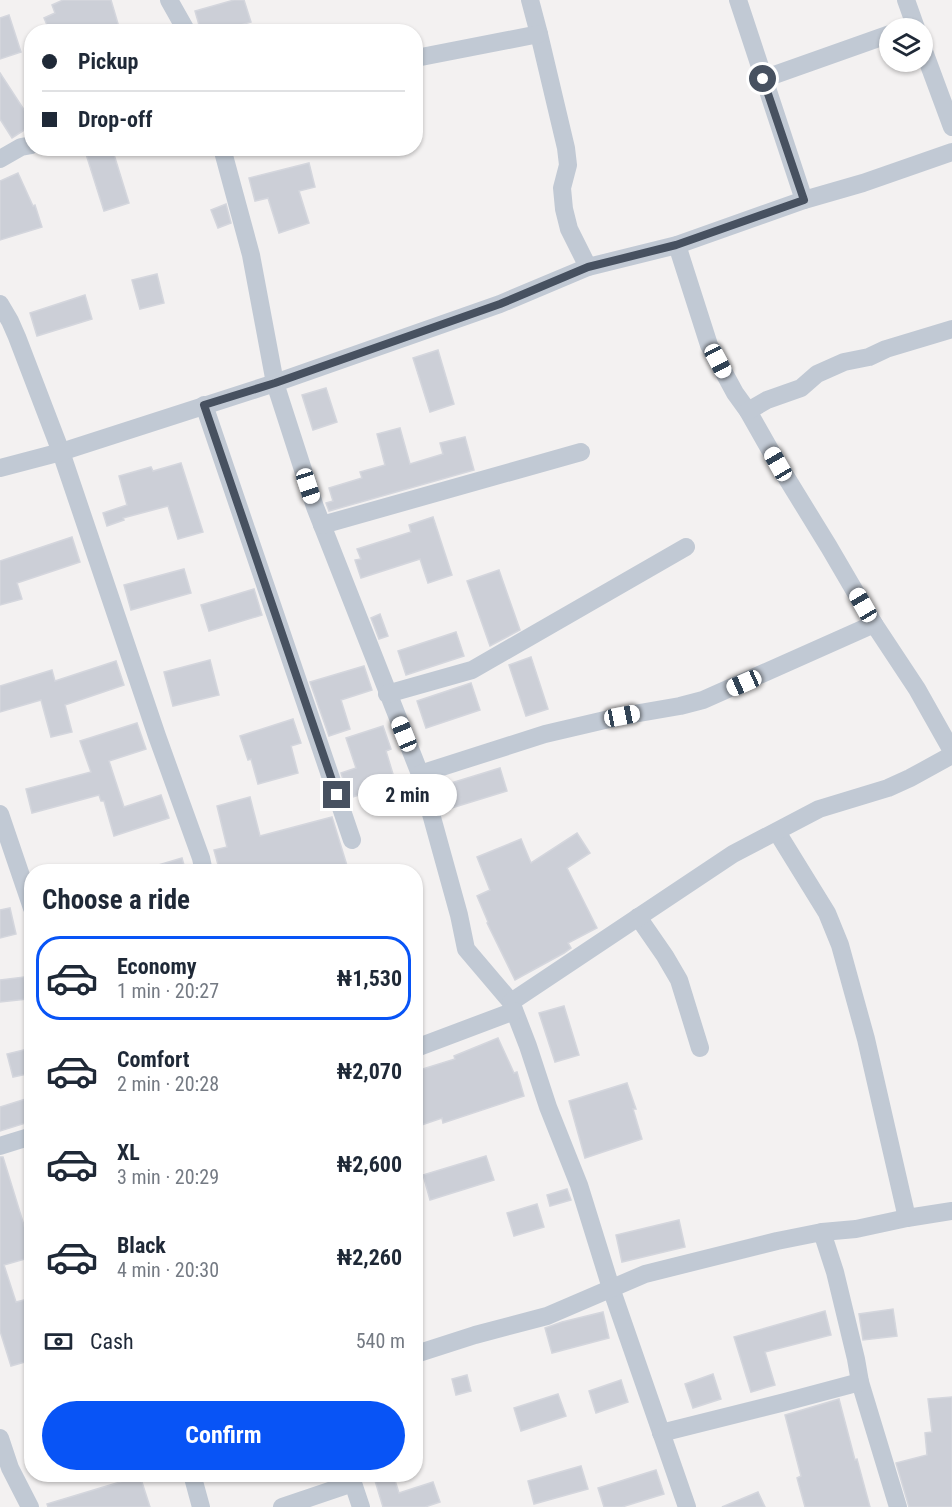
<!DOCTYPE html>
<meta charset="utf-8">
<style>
:root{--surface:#fff;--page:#f2f2f3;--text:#1f2937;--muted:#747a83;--line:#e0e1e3;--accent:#0854f6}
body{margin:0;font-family:"Roboto Condensed",sans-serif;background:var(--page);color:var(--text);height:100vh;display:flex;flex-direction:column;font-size:22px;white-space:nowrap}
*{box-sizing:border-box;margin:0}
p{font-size:20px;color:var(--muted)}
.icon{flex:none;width:33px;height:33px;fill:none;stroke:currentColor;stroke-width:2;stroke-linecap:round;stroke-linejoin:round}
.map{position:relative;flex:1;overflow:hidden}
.side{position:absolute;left:24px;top:864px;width:399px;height:618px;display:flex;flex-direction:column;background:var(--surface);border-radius:24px;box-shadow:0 2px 4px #0004}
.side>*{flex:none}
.banner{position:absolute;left:24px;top:24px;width:399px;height:132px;border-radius:24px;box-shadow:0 2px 4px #0004;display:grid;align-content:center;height:132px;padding:0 18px;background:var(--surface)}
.fabs{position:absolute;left:879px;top:18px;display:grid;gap:12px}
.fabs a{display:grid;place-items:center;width:54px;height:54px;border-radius:50%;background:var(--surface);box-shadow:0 2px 4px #0004;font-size:30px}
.end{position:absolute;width:27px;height:27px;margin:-14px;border:8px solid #475160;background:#fff;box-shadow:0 0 0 3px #fff}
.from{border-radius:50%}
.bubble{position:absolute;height:42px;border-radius:21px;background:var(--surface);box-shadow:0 2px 4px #0004;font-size:20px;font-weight:700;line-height:42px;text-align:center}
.car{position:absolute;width:18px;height:36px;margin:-18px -9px;border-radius:8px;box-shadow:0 0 4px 2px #0007;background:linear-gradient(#fff 24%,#345 0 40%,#fff 0 76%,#345 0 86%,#fff 0)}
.banner b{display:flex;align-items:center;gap:21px;height:57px;font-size:22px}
.banner b+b{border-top:2px solid var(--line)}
.banner i{width:15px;height:15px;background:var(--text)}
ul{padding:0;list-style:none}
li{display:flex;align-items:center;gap:18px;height:84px;margin:0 12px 9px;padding:0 6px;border:3px solid transparent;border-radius:24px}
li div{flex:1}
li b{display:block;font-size:22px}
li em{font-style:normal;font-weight:700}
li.on{border-color:var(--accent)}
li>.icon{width:54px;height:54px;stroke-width:1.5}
h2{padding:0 18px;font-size:27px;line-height:72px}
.pay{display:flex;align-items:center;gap:15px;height:66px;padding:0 18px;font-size:22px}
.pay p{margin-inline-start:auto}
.primary-button{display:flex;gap:12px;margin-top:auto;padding:12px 18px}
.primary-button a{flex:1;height:69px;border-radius:36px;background:var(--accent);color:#fff;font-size:24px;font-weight:700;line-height:69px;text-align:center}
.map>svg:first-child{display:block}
.building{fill:#cccfd7;stroke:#d4d6dd;stroke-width:1.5}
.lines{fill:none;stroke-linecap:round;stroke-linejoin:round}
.minor{stroke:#c1c9d4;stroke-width:18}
.route{stroke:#475160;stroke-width:8}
</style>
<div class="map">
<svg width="952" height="1507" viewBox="0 0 952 1507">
<rect width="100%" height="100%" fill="#f3f1f1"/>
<g class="building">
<path d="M63 0H111L119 27 105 32H50L44 18 55 13 52 5Z"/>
<path d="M234 0H244L251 22 217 32H201L195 11Z"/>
<path d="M9 15 21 52 0 59V18Z"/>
<path d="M0 73 32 122V125L12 138 0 119Z"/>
<path d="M91 148H112L129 203 104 211 85 151Z"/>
<path d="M309 163 315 187 299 191 309 223 279 233 268 198 255 201 249 178Z"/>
<path d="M18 173 33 206 35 205 42 227 0 240V181Z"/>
<path d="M226 204 231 223 218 228 211 210Z"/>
<path d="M157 274 164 303 140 309 132 280Z"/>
<path d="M85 295 92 319 37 336 30 313Z"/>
<path d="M438 350 454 404 430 412 413 358Z"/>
<path d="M326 388 337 422 313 430 302 395Z"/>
<path d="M400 428 410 464 443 454 440 443 465 437 474 470 329 511 326 503 333 501 329 488 362 478 360 472 385 465 377 434Z"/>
<path d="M181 463 203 532 178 539 168 506 123 518 124 520 107 526 103 513 127 505 119 476 151 467 153 471Z"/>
<path d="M433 517 452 575 428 583 420 559 361 578 355 560 361 559 357 549 411 532 409 525Z"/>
<path d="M72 537 80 562 17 583 22 599 0 605V561Z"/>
<path d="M184 569 191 593 131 610 124 585Z"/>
<path d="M499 570 520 630 490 646 467 581Z"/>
<path d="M254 589 262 615 209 631 201 605Z"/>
<path d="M380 614 388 636 379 639 371 618Z"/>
<path d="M456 632 464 656 406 675 398 651Z"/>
<path d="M531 657 548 709 526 716 509 665Z"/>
<path d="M210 660 219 695 173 706 164 672Z"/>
<path d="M116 661 124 685 65 705 72 732 51 737 41 700 0 712V686L52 670 55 681Z"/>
<path d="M364 666 372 690 341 700 350 729 329 736 310 682Z"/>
<path d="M471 683 480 710 426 728 417 701Z"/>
<path d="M293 719 301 743 291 746 298 773 258 784 251 759 248 760 240 736Z"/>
<path d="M137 723 146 749 109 761 124 807 161 795 169 818 114 836 104 801H101L99 795 32 813 26 789 91 772 80 741Z"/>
<path d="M383 726 391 749 386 751 396 784 349 798 341 773 356 768 346 738Z"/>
<path d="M500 768 507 791 445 810 438 787Z"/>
<path d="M250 797 260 836 332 817 349 872H220L214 850 227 847 217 806Z"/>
<path d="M577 833 590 853 567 868 597 928 568 943 571 948 564 953 515 980 487 923 488 922 477 896 490 890 477 857 521 839 531 863Z"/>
<path d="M182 858 186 872H148V868Z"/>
<path d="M10 908 16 934 0 938V910Z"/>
<path d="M24 977 27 999 0 1002V980Z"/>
<path d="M564 1006 579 1055 555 1062 539 1013Z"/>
<path d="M498 1038 514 1073 517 1072 524 1096 443 1123 442 1118 416 1127V1071L455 1059 454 1056Z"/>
<path d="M32 1048V1073L13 1077 7 1054Z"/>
<path d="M627 1083 636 1109H633L642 1139 585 1158 569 1101Z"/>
<path d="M32 1097V1121L0 1131V1107Z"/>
<path d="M486 1156 494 1180 430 1200 423 1175Z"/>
<path d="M0 1157H3L32 1251V1257L4 1265 16 1302 32 1298V1360L11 1366 0 1331Z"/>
<path d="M567 1189 571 1200 550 1206 547 1195Z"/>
<path d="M537 1204 544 1227 514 1236 507 1213Z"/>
<path d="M679 1220 685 1247 622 1262 616 1235Z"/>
<path d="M893 1309 897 1336 863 1340 859 1314Z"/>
<path d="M825 1311 831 1335 765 1352 775 1385 751 1392 734 1337Z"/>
<path d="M603 1312 609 1338 552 1353 545 1328 562 1322Z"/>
<path d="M713 1374 721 1399 693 1408 685 1384Z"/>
<path d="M467 1375 471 1391 456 1395 452 1379Z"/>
<path d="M621 1380 628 1402 596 1413 589 1391Z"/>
<path d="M558 1394 566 1416 521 1431 514 1408Z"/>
<path d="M952 1397V1507H909L896 1463 927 1455 925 1433 932 1432 928 1399Z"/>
<path d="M839 1399 855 1460 857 1459 870 1507H805L797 1478 801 1476 785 1415Z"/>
<path d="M581 1466 588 1489 534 1504 528 1481Z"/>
<path d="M656 1470 664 1494 622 1507H604L598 1488Z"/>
<path d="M373 1474H393L399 1493 433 1482 440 1502 425 1507H383Z"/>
<path d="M140 1476 150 1507H48L47 1504Z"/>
<path d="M758 1492 765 1507H722Z"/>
</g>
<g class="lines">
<g class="minor">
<path d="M169 0 187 32"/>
<path d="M530 0 539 34 566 148 568 165 562 188 564 209 569 229 588 267"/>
<path d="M738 0 804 200"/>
<path d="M906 0 916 28"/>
<path d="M922 46 952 127"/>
<path d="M416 58 539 34"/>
<path d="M763 79 890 34"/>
<path d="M222 148 251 255 275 383 315 507 420 774 459 915 466 949 511 1002 528 1046 548 1107 579 1185 611 1288 687 1507"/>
<path d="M0 159 21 147 32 145"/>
<path d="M677 245 709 345 735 393 748 411 778 464 829 547 874 624 917 689 952 751"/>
<path d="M0 304 10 321 17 337 61 452 157 736 201 858 204 872"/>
<path d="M204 405 352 840"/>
<path d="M748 411 767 400 801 388 817 374 844 362 869 357 886 349 952 329"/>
<path d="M0 468 61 452 275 383 500 304 588 267 677 245 804 200 863 183 952 152"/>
<path d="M322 525 581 452"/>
<path d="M387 694 472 670 686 547"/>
<path d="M420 774 545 734 622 716 680 706 703 700 874 624"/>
<path d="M0 814 32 908"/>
<path d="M777 832 827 913 840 945 866 1039 907 1218"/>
<path d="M638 917 665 956 679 980 700 1048"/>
<path d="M511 1002 733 854 819 809 888 788 910 778 952 755"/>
<path d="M416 1048 514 1011"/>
<path d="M0 1146 32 1136"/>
<path d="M822 1232 856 1229 907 1218 952 1211"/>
<path d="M416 1354 475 1335 547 1316 645 1274 777 1241 822 1232 835 1272 856 1359 860 1382 898 1507"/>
<path d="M661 1433 785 1402 860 1382"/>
<path d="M0 1438 10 1468 30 1507"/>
<path d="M192 1474 201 1507"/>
<path d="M350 1474 361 1507"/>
<path d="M282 1507 353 1483"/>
</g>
</g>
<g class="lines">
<path class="route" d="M337 795 204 405 275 383 500 304 588 267 676 245 804 200 763 79"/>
</g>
</svg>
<div class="fabs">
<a><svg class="icon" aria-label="layers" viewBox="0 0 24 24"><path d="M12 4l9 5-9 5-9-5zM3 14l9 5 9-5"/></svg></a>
</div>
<i class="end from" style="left:763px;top:79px"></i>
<i class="end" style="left:337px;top:795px"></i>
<div class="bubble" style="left:358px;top:774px;width:99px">2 min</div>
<i class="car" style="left:718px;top:361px;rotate:152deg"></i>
<i class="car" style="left:778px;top:464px;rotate:330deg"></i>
<i class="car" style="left:308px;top:486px;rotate:162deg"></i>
<i class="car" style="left:863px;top:605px;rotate:330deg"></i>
<i class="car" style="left:744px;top:683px;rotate:246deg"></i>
<i class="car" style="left:622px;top:716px;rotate:79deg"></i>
<i class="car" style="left:404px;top:734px;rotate:338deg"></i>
<div class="banner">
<b><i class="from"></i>Pickup</b>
<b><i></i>Drop-off</b>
</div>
<section class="side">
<h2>Choose a ride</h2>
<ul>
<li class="on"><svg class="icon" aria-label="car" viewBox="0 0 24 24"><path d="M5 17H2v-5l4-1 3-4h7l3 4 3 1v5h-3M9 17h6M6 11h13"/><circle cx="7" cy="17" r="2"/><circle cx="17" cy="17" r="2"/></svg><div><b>Economy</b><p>1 min · 20:27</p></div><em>₦1,530</em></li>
<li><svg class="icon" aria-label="car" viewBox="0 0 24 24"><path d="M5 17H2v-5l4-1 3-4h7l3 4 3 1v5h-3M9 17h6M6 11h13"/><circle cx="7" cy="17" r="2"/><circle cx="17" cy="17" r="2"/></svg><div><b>Comfort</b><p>2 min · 20:28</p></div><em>₦2,070</em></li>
<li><svg class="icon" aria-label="car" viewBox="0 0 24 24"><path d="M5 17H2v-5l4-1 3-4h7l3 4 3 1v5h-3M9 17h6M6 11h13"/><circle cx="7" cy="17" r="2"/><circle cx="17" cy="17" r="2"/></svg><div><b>XL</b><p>3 min · 20:29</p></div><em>₦2,600</em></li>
<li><svg class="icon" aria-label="car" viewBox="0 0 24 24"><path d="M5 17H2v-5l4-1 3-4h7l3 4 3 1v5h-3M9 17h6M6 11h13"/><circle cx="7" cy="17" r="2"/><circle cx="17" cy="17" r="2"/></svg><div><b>Black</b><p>4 min · 20:30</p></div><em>₦2,260</em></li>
</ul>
<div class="pay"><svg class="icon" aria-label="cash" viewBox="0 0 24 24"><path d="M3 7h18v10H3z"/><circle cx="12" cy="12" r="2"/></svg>Cash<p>540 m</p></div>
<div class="primary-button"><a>Confirm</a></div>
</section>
</div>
